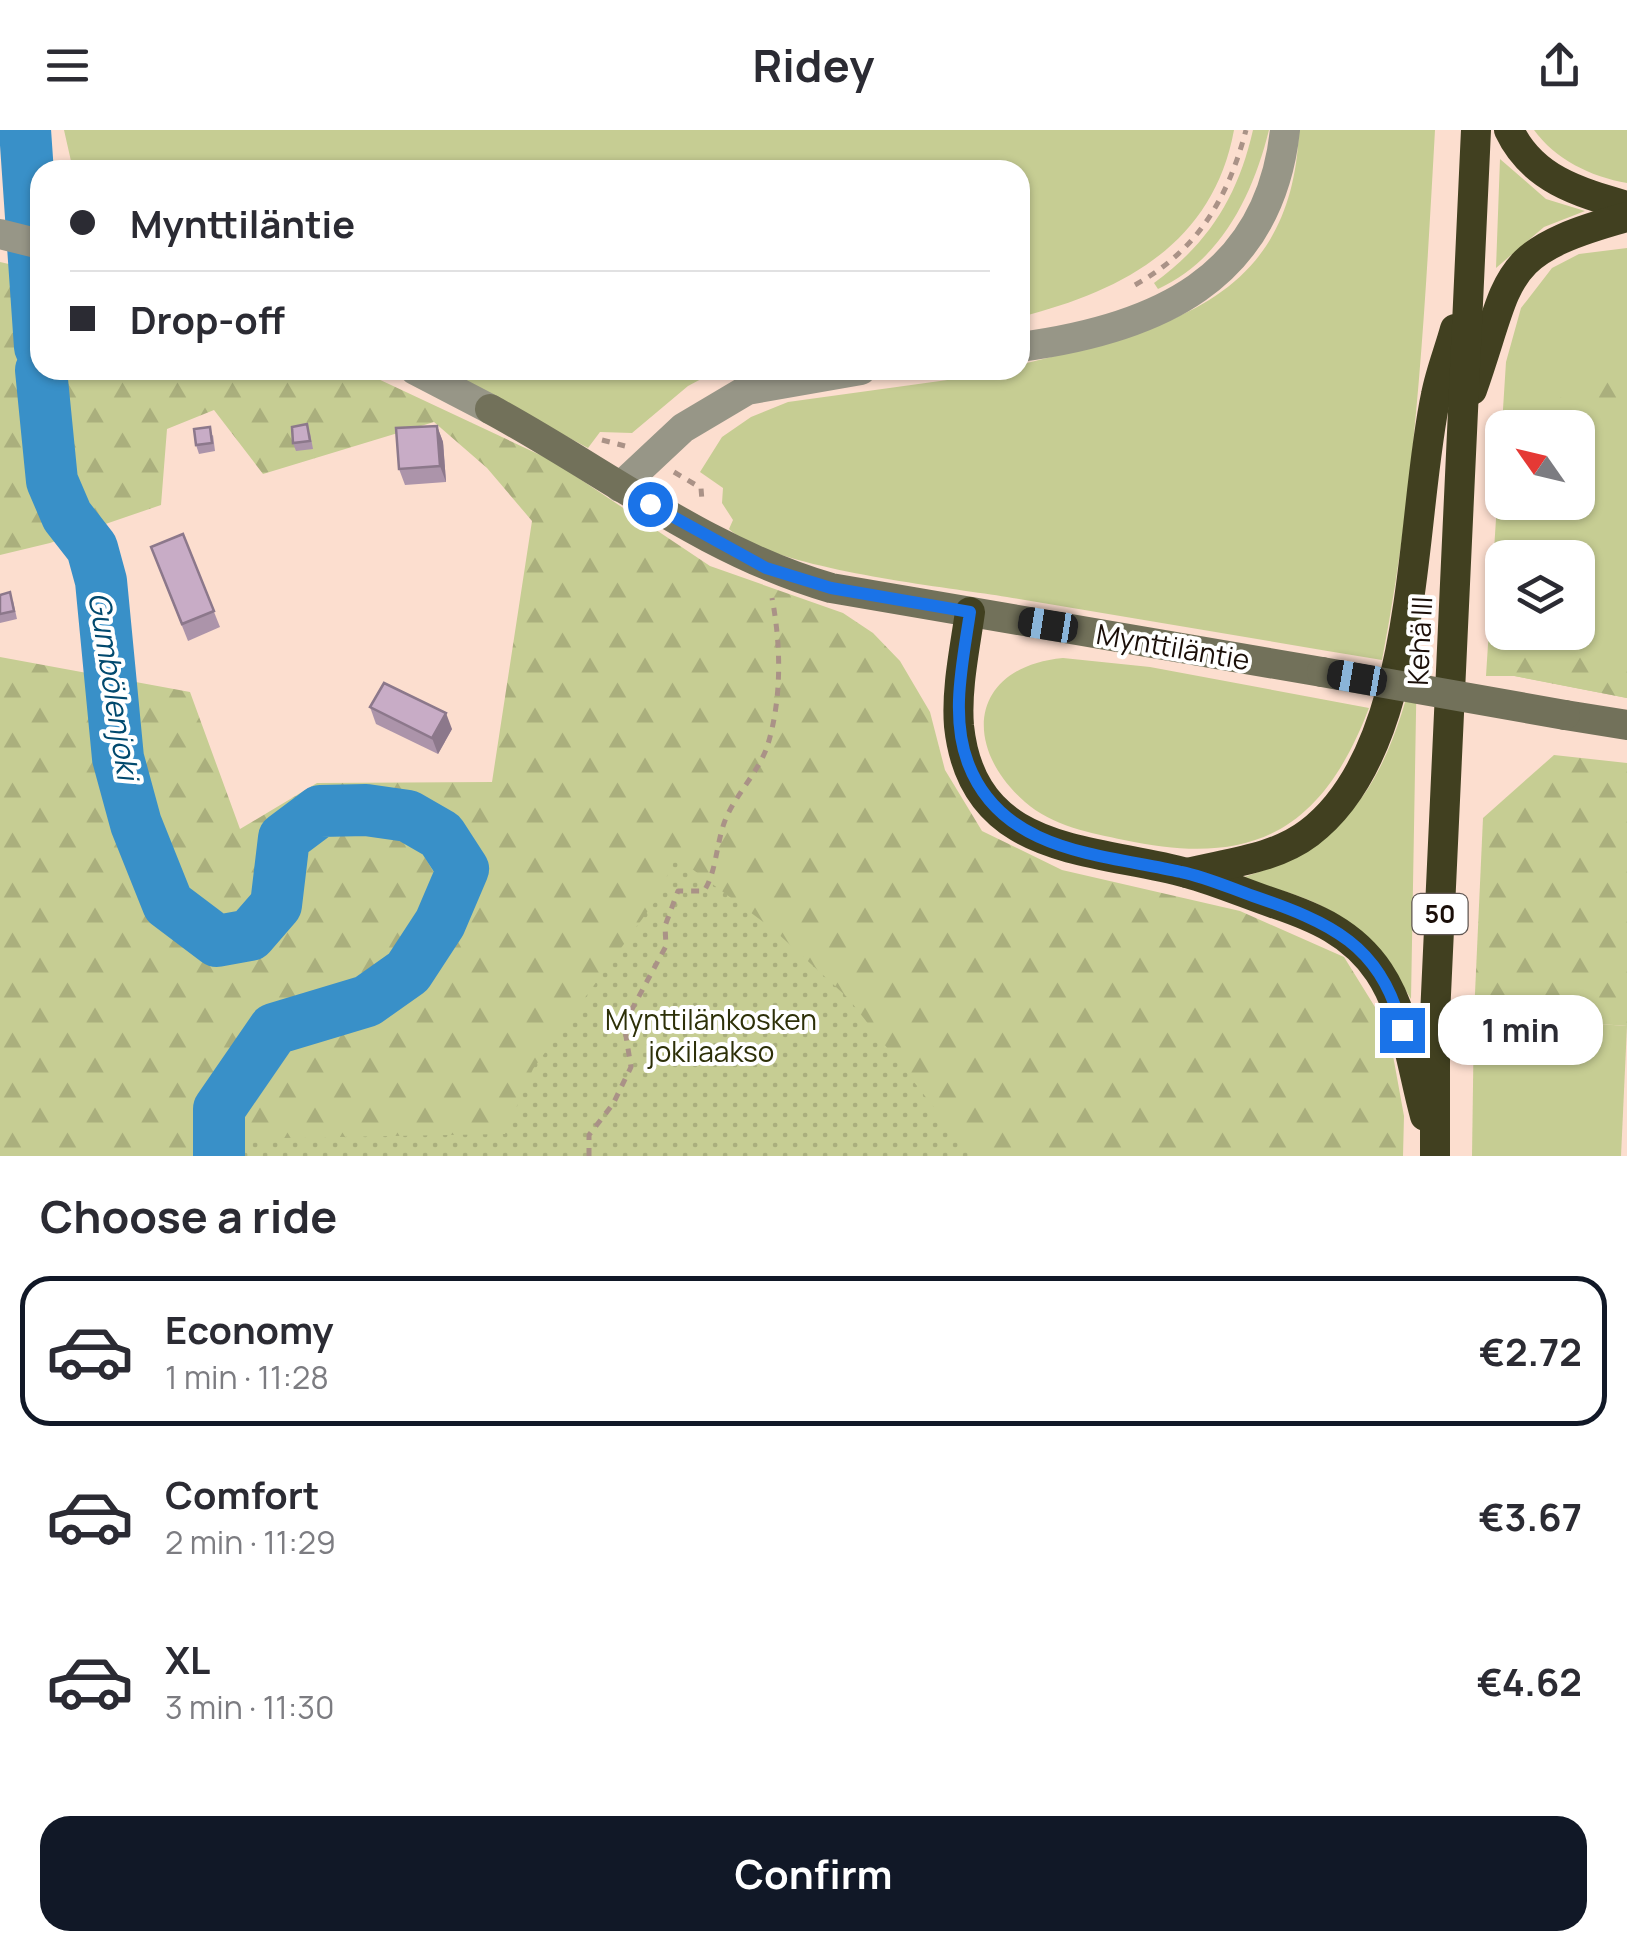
<!DOCTYPE html>
<meta charset="utf-8">
<style>
:root{--surface:#fff;--page:#f7f7f7;--text:#2b2b33;--muted:#7c7c81;--line:#e1e1e2;--accent:#111827}
body{margin:0;font-family:Manrope,sans-serif;background:var(--page);color:var(--text);height:100vh;display:flex;flex-direction:column;font-size:38px;white-space:nowrap}
*{box-sizing:border-box;margin:0}
p{font-size:32px;color:var(--muted)}
.icon{flex:none;width:55px;height:55px;fill:none;stroke:currentColor;stroke-width:2;stroke-linecap:round;stroke-linejoin:round}
.map{position:relative;height:1026px;overflow:hidden}
.details{display:flex;flex-direction:column;background:var(--surface);flex:1}
.details>*{flex:none}
.top-card{position:absolute;left:30px;top:30px;width:1000px;height:220px;border-radius:30px;box-shadow:0 2px 8px #0004;display:grid;align-content:center;height:220px;padding:0 40px;background:var(--surface)}
.needle{width:65px;rotate:304deg}
.fabs{position:absolute;left:1485px;top:280px;display:grid;gap:20px}
.fabs a{display:grid;place-items:center;width:110px;height:110px;border-radius:20px;background:var(--surface);box-shadow:0 2px 8px #0004;font-size:50px}
.end{position:absolute;width:45px;height:45px;margin:-22px;border:12px solid #1a73e8;background:#fff;box-shadow:0 0 0 5px #fff}
.from{border-radius:50%}
.bubble{position:absolute;height:70px;border-radius:30px;background:var(--surface);box-shadow:0 2px 8px #0004;font-size:32px;font-weight:700;line-height:70px;text-align:center}
.car{position:absolute;width:30px;height:60px;margin:-30px -15px;border-radius:12px;box-shadow:0 0 8px 2px #0007;background:linear-gradient(#222 24%,#8ab4d8 0 40%,#222 0 76%,#8ab4d8 0 86%,#222 0)}
.top-card b{display:flex;align-items:center;gap:35px;height:95px;font-size:38px}
.top-card b+b{border-top:2px solid var(--line)}
.top-card i{width:25px;height:25px;background:var(--text)}
ul{padding:0;list-style:none}
li{display:flex;align-items:center;gap:30px;height:150px;margin:0 20px 15px;padding:0 20px;border:5px solid transparent;border-radius:30px}
li div{flex:1}
li b{display:block;font-size:38px}
li em{font-style:normal;font-weight:700}
li.on{border-color:var(--accent)}
li>.icon{width:90px;height:90px;stroke-width:1.5}
h2{padding:0 40px;font-size:45px;line-height:120px}
.cta{display:flex;gap:20px;margin-top:auto;padding:20px 40px}
.cta a{flex:1;height:115px;border-radius:30px;background:var(--accent);color:#fff;font-size:40px;font-weight:700;line-height:115px;text-align:center}
header{display:flex;justify-content:space-between;align-items:center;height:130px;padding:0 40px;background:var(--surface);font-size:45px;font-weight:700}
.map>svg:first-child{display:block}
.grass{fill:#c6cd93;fill-rule:evenodd}
.forest{fill:url(#forest-firs)}
.park{fill:url(#park-dots)}
.lines{fill:none;stroke-linecap:round;stroke-linejoin:round}
.river{stroke:#3990c8;stroke-width:52}
.path{stroke:#aa9287;stroke-width:5;stroke-dasharray:8 8;stroke-linecap:butt}
.street{stroke:#979687;stroke-width:30}
.secondary{stroke:#72715a;stroke-width:30}
.highway{stroke:#414020;stroke-width:30}
.secondary-bridge{stroke:#72715a;stroke-width:30}
.wall{fill:#ac94aa}
.shaded-wall{fill:#8c788b}
.building{fill:#c8acc6;stroke:#8c788b;stroke-width:2.5}
.route{stroke:#1a73e8;stroke-width:12}
.labels{text-anchor:middle;stroke-width:8;stroke-linejoin:round;paint-order:stroke}
.shield{fill:#fff;stroke:#5f5652;stroke-width:2.5}
.shield-label{font-size:25px;font-weight:bold;fill:#1a0e08}
.street-label{font-size:28px;fill:#1a0e08;stroke:#fff}
.park-label{font-size:28px;fill:#2d3008;stroke:#fff}
.water-label{font-size:30px;font-style:italic;fill:#01496e;stroke:#fff}
</style>
<header><svg class="icon" aria-label="menu" viewBox="0 0 24 24"><path d="M4 6h16M4 12h16M4 18h16"/></svg>Ridey<svg class="icon" aria-label="share" viewBox="0 0 24 24"><path d="M12 15V3M7 8l5-5 5 5M5 13v7h14v-7"/></svg></header>
<div class="map">
<svg width="1627" height="1026" viewBox="0 0 1627 1026">
<defs>
<pattern id="forest-firs" width="22" height="20" patternUnits="userSpaceOnUse" patternTransform="scale(2.5)"><rect width="22" height="20" fill="#c6cd93"/><path d="M5 1l3.5 6h-7zM16 11l3.5 6h-7z" fill="#aaaf7d"/></pattern>
<pattern id="park-dots" width="8" height="8" patternUnits="userSpaceOnUse" patternTransform="scale(2.5)"><rect width="8" height="8" fill="#c6cd93"/><path d="M2 2h.1M6 6h.1" fill="none" stroke="#aaaf7d" stroke-width="1.8" stroke-linecap="round"/></pattern>
</defs>
<rect width="100%" height="100%" fill="#fcdecf"/>
<g class="grass">
<path d="M64 0H1234C1213 114 1123 161 1020 187V40H73Z"/>
<path d="M1253 0H1269C1253 64 1222 130 1158 159L1154 153C1209 113 1238 66 1253 0Z"/>
<path d="M1299 0H1435C1425 179 1416 355 1382 530 1257 509 1132 488 1007 467 946 457 771 439 729 399L733 390 722 373 723 358 700 342 722 307 751 287 788 272 1020 240V235C1161 198 1292 176 1299 0Z"/>
<path d="M1534 0H1627V53C1591 47 1555 29 1534 0Z"/>
<path d="M1500 29 1546 69 1585 81 1544 97 1496 138Z"/>
<path d="M1627 118V568L1515 546H1486L1506 232 1521 178 1552 138 1579 124ZM1502 298H1578V372H1502ZM1502 428H1578V502H1502Z"/>
<path d="M443 240H718L688 256 632 303 600 302 588 318Z"/>
<path d="M1417 527 1411 869C1366 790 1325 768 1237 749 1356 716 1390 640 1417 527Z"/>
<path d="M1063 528 1150 537 1369 578C1322 701 1253 738 1124 710 1091 703 1052 696 1025 672 961 616 970 537 1063 528Z"/>
<path d="M1474 885 1627 896 1621 1026H1472Z"/>
</g>
<g class="forest">
<path d="M0 132 40 141V240H359L553 331 710 436 843 483 873 503 900 531 930 582 945 640 982 701 1062 740 1240 781 1344 827 1388 898 1404 986 1403 1026H0V527L190 562 240 699 317 653 492 652 532 391 487 338 434 292 263 344 214 280 167 299 161 375 50 413 0 425Z"/>
<path d="M1627 248V281L1554 273 1579 253Z"/>
<path d="M1518 511 1627 522V568L1514 546Z"/>
<path d="M1554 625 1627 633V896L1474 885 1483 688Z"/>
</g>
<path class="park" d="M676 727 774 800 848 868 972 1026H234L230 1009 505 1004 533 939 656 770Z"/>
<g class="lines">
<g class="river">
<path d="M25 0 40 217"/>
<path d="M41 240 52 351 67 386 92 418 101 451 118 628 136 694 168 774 217 811 250 805 276 775 284 708 320 681 366 680 408 686 441 705 463 739 440 793 408 842 367 871 274 899 219 979V1026"/>
</g>
<g class="path">
<path d="M1135 155C1198 120 1228 68 1246 0"/>
<path d="M602 310 625 316"/>
<path d="M674 342 701 358 702 371"/>
<path d="M589 1026V1005L613 974 631 937 624 894 666 816 665 796 678 761H704C717 741 716 712 726 688 737 663 760 640 768 614 782 567 781 515 772 468"/>
</g>
<g class="street">
<path d="M0 104 40 114"/>
<path d="M1020 217C1155 199 1269 150 1285 0"/>
<path d="M415 240 490 279"/>
<path d="M620 357 683 298 747 260 861 240"/>
</g>
<g class="secondary">
<path d="M490 279C603 340 706 422 831 458L1322 542"/>
<path d="M1565 585 1627 595"/>
</g>
<g class="highway">
<path d="M1509 0C1532 49 1578 62 1627 76"/>
<path d="M1472 260C1513 144 1496 123 1627 87"/>
<path d="M970 482C965 518 956 559 959 596 973 727 1092 717 1187 743 1216 751 1244 763 1273 773 1315 787 1353 803 1379 842 1406 882 1412 939 1425 986"/>
<path d="M1187 743C1227 733 1275 729 1309 703 1421 618 1409 390 1436 265 1440 243 1449 221 1455 199"/>
<path d="M1435 1026V886L1476 0"/>
</g>
<path class="secondary-bridge" d="M1322 542 1565 585"/>
</g>
<g class="wall">
<path d="M437 296 443 312 446 352 405 355 399 339Z"/>
<path d="M310 303 313 319 296 321 293 313Z"/>
<path d="M213 305 215 321 199 324 196 315Z"/>
<path d="M183 404 220 497 188 511 157 433Z"/>
<path d="M0 465 13 471 17 489 0 493Z"/>
<path d="M370 577 452 599 438 624 376 594Z"/>
</g>
<g class="shaded-wall">
<path d="M437 296 443 312 446 352 440 336Z"/>
<path d="M446 583 452 599 438 624 432 608Z"/>
</g>
<g class="building">
<path d="M307 294 310 311 293 313 292 297Z"/>
<path d="M437 296 440 336 399 339 396 298Z"/>
<path d="M210 297 212 313 196 315 194 299Z"/>
<path d="M183 404 214 481 182 494 151 417Z"/>
<path d="M10 462 14 481 0 484V465Z"/>
<path d="M384 553 446 583 432 608 370 577Z"/>
</g>
<g class="lines">
<path class="route" d="M650 374 766 438 831 458 970 482C963 531 950 586 968 633 1002 723 1102 724 1181 742 1206 747 1230 758 1253 766 1329 792 1383 815 1402 900"/>
</g>
<g class="labels">
<rect class="shield" x="1412.5" y="764" width="55" height="40" rx="8"/>
<g class="shield-label">
<text x="1440" y="793">50</text>
</g>
<g class="street-label">
<text transform="translate(1420 511) rotate(-87)" y="10">Kehä III</text>
<text transform="translate(1173 517) rotate(10)" y="10">Mynttiläntie</text>
</g>
<g class="park-label">
<text x="711" y="900">Mynttilänkosken<tspan x="711" dy="32">jokilaakso</tspan></text>
</g>
<g class="water-label">
<text transform="translate(113 556) rotate(81)" y="10">Gumbölenjoki</text>
</g>
</g>
</svg>
<div class="fabs">
<a><svg class="needle" viewBox="-14 -14 28 28"><path d="M0-13l5 13h-10z" fill="#e53935"/><path d="M0 13l5-13h-10z" fill="#7c7c81"/></svg></a>
<a><svg class="icon" aria-label="layers" viewBox="0 0 24 24"><path d="M12 4l9 5-9 5-9-5zM3 14l9 5 9-5"/></svg></a>
</div>
<i class="end from" style="left:650px;top:374px"></i>
<i class="end" style="left:1402px;top:900px"></i>
<div class="bubble" style="left:1438px;top:865px;width:165px">1 min</div>
<i class="car" style="left:1048px;top:495px;rotate:279deg"></i>
<i class="car" style="left:1357px;top:548px;rotate:280deg"></i>
<div class="top-card">
<b><i class="from"></i>Mynttiläntie</b>
<b><i></i>Drop-off</b>
</div>
</div>
<section class="details">
<h2>Choose a ride</h2>
<ul>
<li class="on"><svg class="icon" aria-label="car" viewBox="0 0 24 24"><path d="M5 17H2v-5l4-1 3-4h7l3 4 3 1v5h-3M9 17h6M6 11h13"/><circle cx="7" cy="17" r="2"/><circle cx="17" cy="17" r="2"/></svg><div><b>Economy</b><p>1 min · 11:28</p></div><em>€2.72</em></li>
<li><svg class="icon" aria-label="car" viewBox="0 0 24 24"><path d="M5 17H2v-5l4-1 3-4h7l3 4 3 1v5h-3M9 17h6M6 11h13"/><circle cx="7" cy="17" r="2"/><circle cx="17" cy="17" r="2"/></svg><div><b>Comfort</b><p>2 min · 11:29</p></div><em>€3.67</em></li>
<li><svg class="icon" aria-label="car" viewBox="0 0 24 24"><path d="M5 17H2v-5l4-1 3-4h7l3 4 3 1v5h-3M9 17h6M6 11h13"/><circle cx="7" cy="17" r="2"/><circle cx="17" cy="17" r="2"/></svg><div><b>XL</b><p>3 min · 11:30</p></div><em>€4.62</em></li>
</ul>
<div class="cta"><a>Confirm</a></div>
</section>
